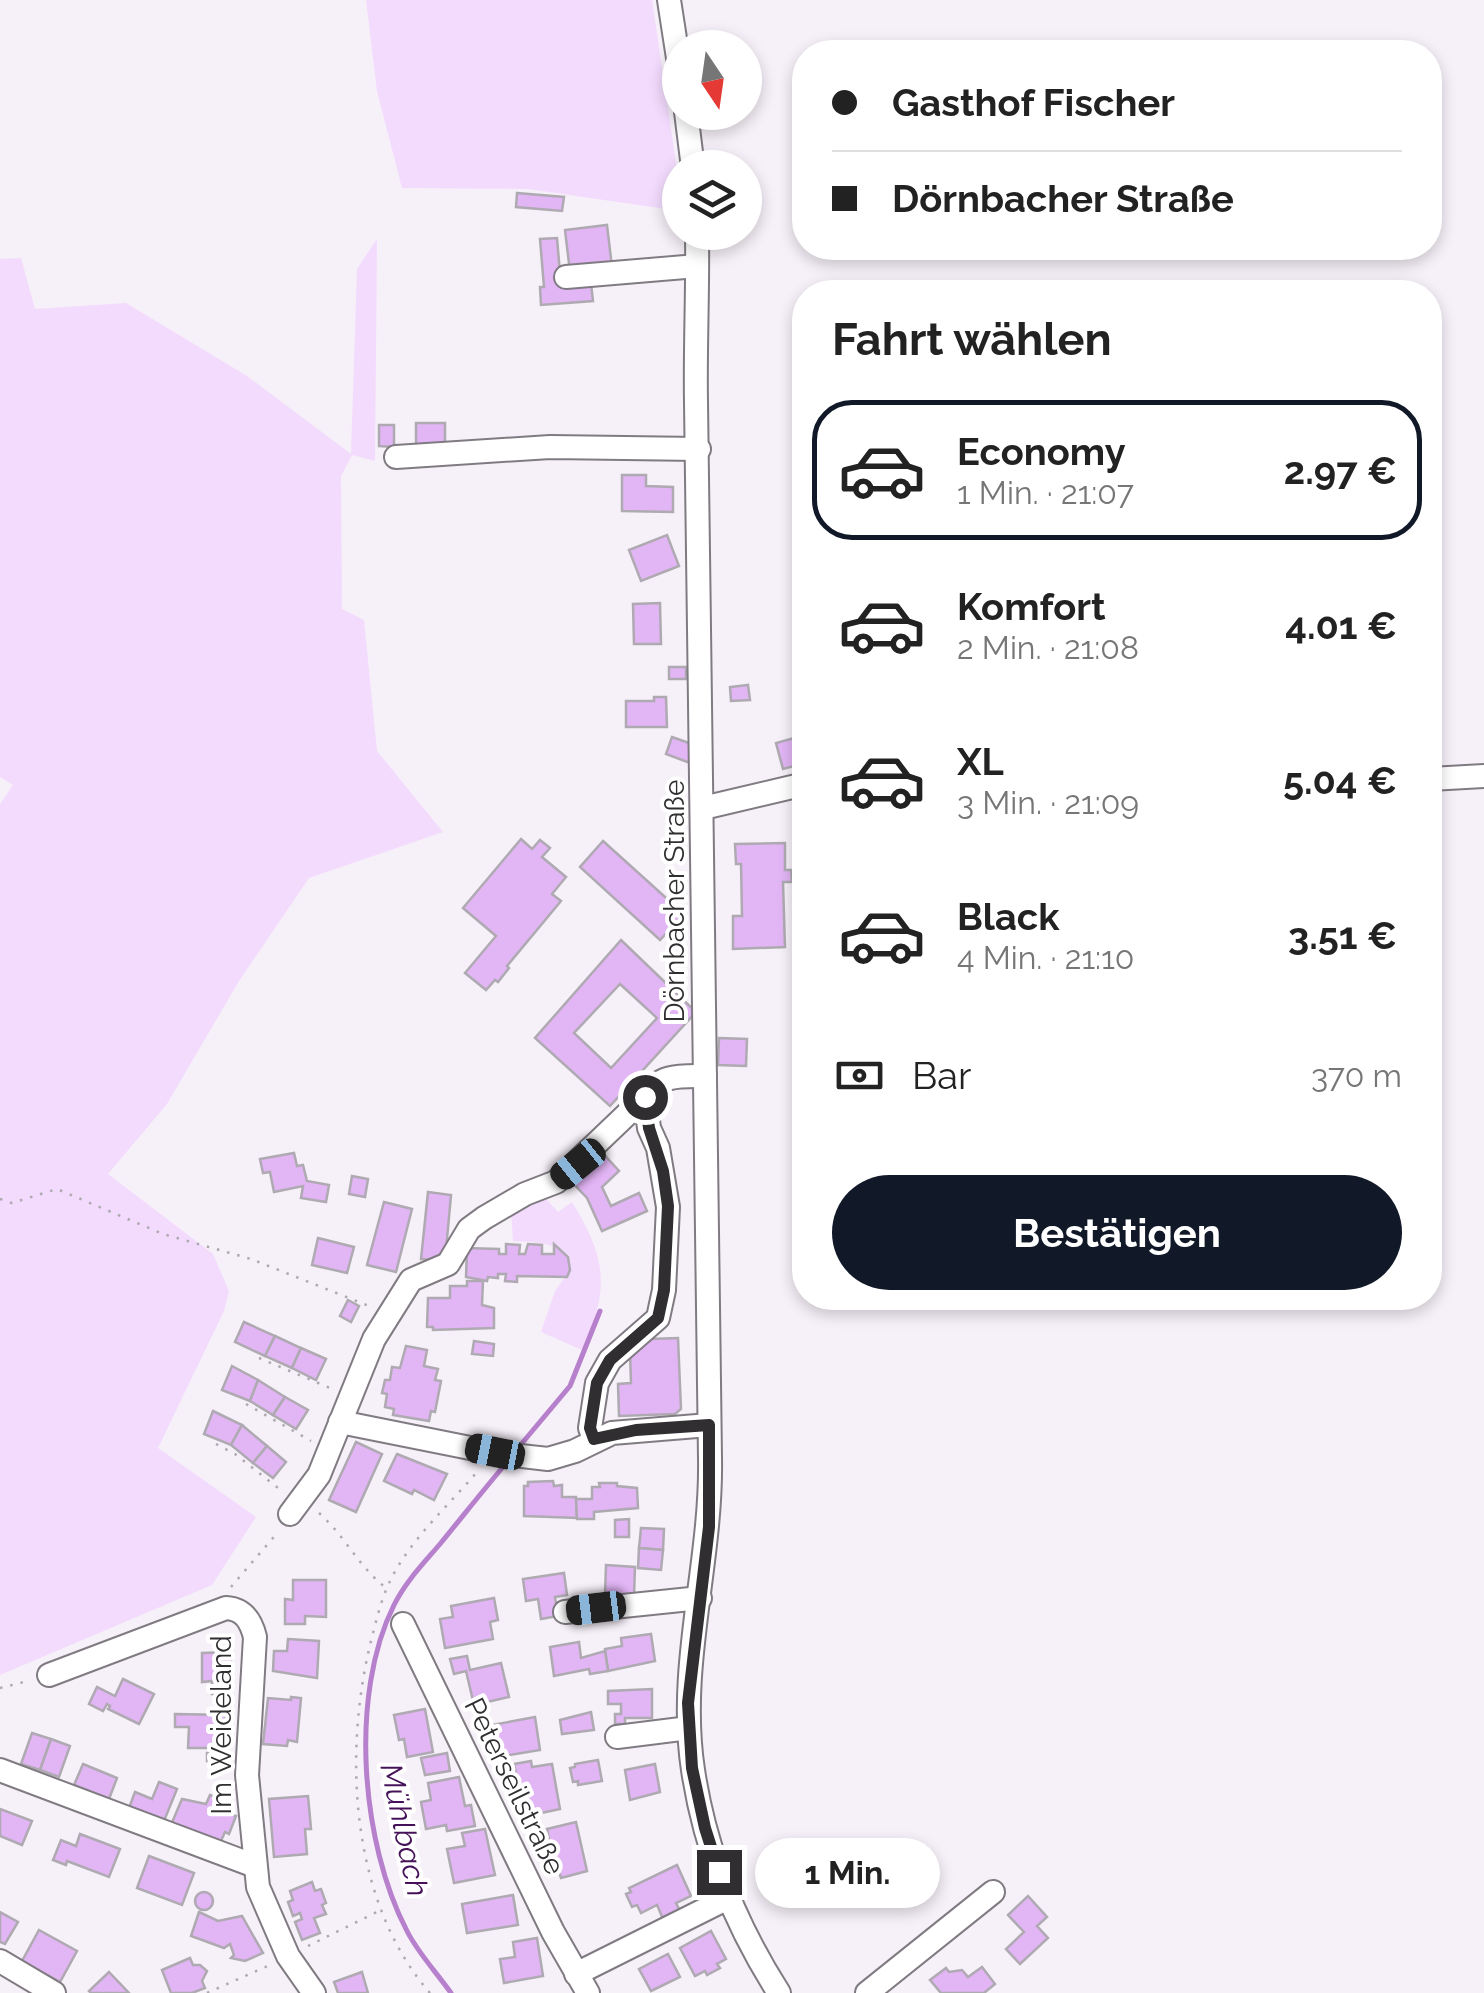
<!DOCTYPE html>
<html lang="de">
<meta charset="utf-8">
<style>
:root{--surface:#fff;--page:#f2f2f2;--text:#222;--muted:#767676;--line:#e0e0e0;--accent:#111827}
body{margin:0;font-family:Raleway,sans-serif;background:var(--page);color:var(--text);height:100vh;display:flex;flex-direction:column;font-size:38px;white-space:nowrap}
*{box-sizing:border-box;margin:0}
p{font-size:32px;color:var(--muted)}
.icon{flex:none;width:55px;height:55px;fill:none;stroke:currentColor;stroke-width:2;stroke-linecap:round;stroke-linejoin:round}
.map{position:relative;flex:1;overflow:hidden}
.drawer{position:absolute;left:792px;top:280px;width:650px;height:1030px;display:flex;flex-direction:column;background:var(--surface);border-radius:40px;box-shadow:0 5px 15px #0003}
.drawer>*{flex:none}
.guide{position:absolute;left:792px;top:40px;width:650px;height:220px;border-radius:40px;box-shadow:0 5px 15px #0003;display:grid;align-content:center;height:220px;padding:0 40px;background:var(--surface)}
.needle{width:65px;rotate:167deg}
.buttons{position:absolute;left:662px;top:30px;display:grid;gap:20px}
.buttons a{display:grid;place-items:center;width:100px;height:100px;border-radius:50%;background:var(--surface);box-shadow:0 5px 15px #0003;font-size:50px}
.end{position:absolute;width:45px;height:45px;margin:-22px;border:12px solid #302e31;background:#fff;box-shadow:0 0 0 5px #fff}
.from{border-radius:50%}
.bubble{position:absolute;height:70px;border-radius:35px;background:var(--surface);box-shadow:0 5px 15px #0003;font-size:32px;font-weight:700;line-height:70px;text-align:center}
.car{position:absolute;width:30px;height:60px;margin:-30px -15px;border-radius:12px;box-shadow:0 0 8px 2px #0007;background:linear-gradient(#222 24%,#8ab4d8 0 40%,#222 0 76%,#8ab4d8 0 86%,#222 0)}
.guide b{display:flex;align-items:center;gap:35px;height:95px;font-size:38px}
.guide b+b{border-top:2px solid var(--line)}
.guide i{width:25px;height:25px;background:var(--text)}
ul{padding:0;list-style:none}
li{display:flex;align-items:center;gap:30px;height:140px;margin:0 20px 15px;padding:0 20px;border:5px solid transparent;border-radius:40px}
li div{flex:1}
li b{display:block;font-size:38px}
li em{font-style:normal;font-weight:700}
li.on{border-color:var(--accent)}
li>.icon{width:90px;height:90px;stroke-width:1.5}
h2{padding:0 40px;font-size:45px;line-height:120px}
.pay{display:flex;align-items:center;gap:25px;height:110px;padding:0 40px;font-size:38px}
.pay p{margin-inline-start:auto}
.action{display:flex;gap:20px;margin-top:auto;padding:20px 40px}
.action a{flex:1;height:115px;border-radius:60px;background:var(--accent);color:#fff;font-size:40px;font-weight:700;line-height:115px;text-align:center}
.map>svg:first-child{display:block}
.green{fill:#f3dbfd}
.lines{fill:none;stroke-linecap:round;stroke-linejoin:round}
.stream{stroke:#b680cd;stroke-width:5}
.building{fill:#e2b5f5;stroke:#afaab2;stroke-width:2.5;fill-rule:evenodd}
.minor-casing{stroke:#807b82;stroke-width:26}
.path{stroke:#ada9af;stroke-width:2.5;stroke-dasharray:2.5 8;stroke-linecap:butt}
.minor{stroke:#fff;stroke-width:22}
.route{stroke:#302e31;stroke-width:12}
.labels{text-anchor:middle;stroke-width:8;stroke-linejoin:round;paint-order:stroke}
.street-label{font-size:28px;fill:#302e31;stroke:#fff}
.water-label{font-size:30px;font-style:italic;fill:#451158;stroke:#fff}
</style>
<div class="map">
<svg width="1484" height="1993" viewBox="0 0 1484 1993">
<rect width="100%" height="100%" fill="#f6f0f8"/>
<g class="green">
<path d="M366 0H652L680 189V211L528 189 402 188 377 91Z"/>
<path d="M377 239 375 461 352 455 341 476 342 609 364 620 377 751 443 832 309 878 239 981 167 1104 108 1174 213 1254 229 1291 224 1311 158 1448 256 1517 212 1585 0 1675V804L13 785 0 777V259L21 258 35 309 126 303 247 376 351 454 357 269Z"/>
<path d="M528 1197 547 1200 558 1212 572 1202C607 1259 610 1289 582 1350L541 1332 555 1291 570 1270C565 1240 538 1243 513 1241L511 1211Z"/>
</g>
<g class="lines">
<g class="stream">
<path d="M518 1448 570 1386 600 1311"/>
<path d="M451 1993C437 1973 418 1953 407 1931 361 1843 349 1695 394 1605 406 1581 423 1564 440 1544 463 1516 485 1488 508 1461"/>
</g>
</g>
<g class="building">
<path d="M517 193 564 197 562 211 516 207Z"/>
<path d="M607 225 612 267 570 272 565 230Z"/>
<path d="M557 238 561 285 591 283 593 301 541 305 540 287H544L540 239Z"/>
<rect x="416" y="423" width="29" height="26"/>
<path d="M379 425H394V447L379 446Z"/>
<path d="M622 475H646V486L673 487V512L622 511Z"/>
<path d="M667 535 679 566 641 581 629 550Z"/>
<path d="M660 603 661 644H634L633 604Z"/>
<rect x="669" y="667" width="17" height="12"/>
<path d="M748 685 750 700 731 701 730 687Z"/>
<path d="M654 697H666L667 727H626V701H654Z"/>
<path d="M805 735V763L783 769 776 743Z"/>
<path d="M672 737 689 743 690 763 666 754Z"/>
<path d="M521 839 532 849 540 840 550 848 542 857 566 877 552 894 561 901 507 966 509 968 498 982 495 980 486 990 465 973 496 936 463 908Z"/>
<path d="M603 841 684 914 660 940 580 867Z"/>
<path d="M785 843V870H791L792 882H783L785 947 733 949V916H742L741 864H736L735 844Z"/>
<path d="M621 940 696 1012 610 1106 535 1038ZM620 984 657 1018 611 1068 574 1033Z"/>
<path d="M719 1038 747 1039 746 1066 718 1065Z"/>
<path d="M600 1150 619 1171 602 1187 611 1206 639 1193 647 1211 602 1231 587 1198 569 1179Z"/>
<path d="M294 1153 297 1166 303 1165 307 1181 329 1185 326 1202 301 1198 303 1186 274 1192 270 1172 263 1173 260 1159Z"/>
<path d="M352 1176 368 1179 365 1197 349 1194Z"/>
<path d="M428 1192 451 1195 445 1261 421 1259Z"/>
<path d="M384 1202 412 1209 396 1272 367 1265Z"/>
<path d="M318 1238 354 1247 347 1273 312 1265Z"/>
<path d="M506 1244 520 1245 519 1254H525L528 1244 542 1245V1254H554V1244L568 1257 570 1270 567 1277 517 1276V1282L505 1281 506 1274H498V1278L488 1277 487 1281 466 1277 467 1248 499 1249V1254H506Z"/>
<path d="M467 1281H483L482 1305 494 1308V1328L433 1330V1327H427L428 1298H450V1286H467Z"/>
<path d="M348 1300 359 1306 351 1322 340 1316Z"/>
<path d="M244 1322 275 1336 265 1356 235 1342Z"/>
<path d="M275 1336 301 1348 292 1368 265 1356Z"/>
<path d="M678 1338 681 1409 675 1414 619 1416 618 1384 631 1383 630 1352 649 1339Z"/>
<path d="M474 1341 494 1344 493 1356 472 1354Z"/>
<path d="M406 1346 427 1350 424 1366 438 1369 435 1380 441 1381 435 1412 431 1411 429 1421 393 1415 394 1409 385 1407 387 1394 382 1393 385 1380H390L392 1367 400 1368Z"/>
<path d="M301 1348 326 1359 316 1380 292 1368Z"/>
<path d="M232 1366 258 1380 250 1401 222 1390Z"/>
<path d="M258 1380 285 1397 273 1415 250 1401Z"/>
<path d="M285 1397 308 1410 296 1429 273 1415Z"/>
<path d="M213 1411 242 1425 231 1445 204 1434Z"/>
<path d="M242 1425 267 1446 253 1463 231 1445Z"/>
<path d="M356 1442 382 1454 356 1512 329 1500Z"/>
<path d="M267 1446 286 1462 273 1478 253 1463Z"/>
<path d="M397 1454 447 1474 434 1500 414 1490 412 1494 384 1481Z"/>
<path d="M553 1481 554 1486 562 1485V1497H576L577 1518 524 1516V1486H528V1482Z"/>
<path d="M599 1483H617V1486L637 1488 638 1508 594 1512V1519H577L576 1499H592V1487H600Z"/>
<path d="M629 1519V1537H615V1520Z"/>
<path d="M641 1528 664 1529 663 1550 639 1548Z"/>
<path d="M639 1548 663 1550 661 1570 638 1568Z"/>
<path d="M606 1565 635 1567 634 1596 605 1595Z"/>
<path d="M564 1573 567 1595 555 1597 558 1616 541 1619 538 1599 526 1601 523 1579Z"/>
<path d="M293 1580H326V1617L305 1616V1624H285V1599L293 1600Z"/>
<path d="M494 1598 498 1620 490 1622 493 1639 445 1648 440 1619 453 1617 451 1606Z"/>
<path d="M651 1634 655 1661 608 1671 605 1649 622 1646 621 1638Z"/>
<path d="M288 1639 319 1641 317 1678 273 1671 274 1651H287Z"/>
<path d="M579 1642 581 1658 605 1651 608 1671 590 1674 589 1669 554 1676 550 1647Z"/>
<path d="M231 1652V1694H212V1681L202 1682V1653Z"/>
<path d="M467 1656 470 1670 501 1663 509 1697 474 1705 466 1671 454 1674 450 1659Z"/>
<path d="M123 1679 154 1694 139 1724 108 1709 110 1706 107 1704 103 1711 89 1704 97 1687 115 1696Z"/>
<path d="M652 1689V1718H625V1724H615V1714H621V1704H608V1691Z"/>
<path d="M291 1697 301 1698 297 1742 288 1740 287 1746 263 1744 268 1698 291 1700Z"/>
<path d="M425 1709 433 1752 407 1757 404 1739 399 1740 394 1715Z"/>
<path d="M591 1712 594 1730 562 1734 560 1720Z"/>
<path d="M175 1714 226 1715 225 1728H221V1748H188L189 1727H175Z"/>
<path d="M535 1717 540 1750 498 1757 492 1725Z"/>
<path d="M32 1733 51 1739 40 1770 21 1764Z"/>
<path d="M51 1739 70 1746 59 1777 40 1770Z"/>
<path d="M207 1753 225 1754V1767L207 1761Z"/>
<path d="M447 1753 450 1771 425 1775 421 1758Z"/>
<path d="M598 1760 602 1781 578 1785V1781L573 1782 570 1768 575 1767V1764Z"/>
<path d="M531 1761 532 1767 552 1764 560 1809 532 1815 530 1802 522 1803 514 1764Z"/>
<path d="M83 1764 117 1778 109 1799 74 1785Z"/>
<path d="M655 1764 660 1792 630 1800 625 1770Z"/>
<path d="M459 1777 465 1806 471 1805 475 1826 447 1831 446 1825 426 1829 421 1802 431 1800 428 1783Z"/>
<path d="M159 1782 177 1789 164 1821 129 1808 135 1792 152 1799Z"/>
<path d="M210 1795 224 1800 220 1810 236 1816 229 1834 225 1832 221 1841 171 1825 182 1799 206 1804Z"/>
<path d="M308 1796 311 1829H305L307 1854 274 1857 269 1799Z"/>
<path d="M0 1809 32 1821 22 1845 0 1836Z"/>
<path d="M576 1822 587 1871 561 1878 558 1869 555 1870 547 1829Z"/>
<path d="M485 1829 495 1875 454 1883 447 1849 465 1846 462 1833Z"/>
<path d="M80 1834 120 1849 109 1877 67 1861 66 1865 53 1860 61 1840 76 1846Z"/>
<path d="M149 1856 194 1873 182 1905 137 1888Z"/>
<path d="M677 1865 691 1896 676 1903 681 1913 664 1921 657 1905 641 1913 637 1905 632 1907 626 1894 631 1892 629 1888Z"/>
<path d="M312 1882 315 1891 321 1889 326 1903 322 1905 326 1914 314 1918 320 1933 302 1940 295 1922 302 1919 300 1913 293 1916 288 1902 293 1900 290 1891Z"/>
<circle cx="204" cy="1901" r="9"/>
<path d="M513 1895 518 1925 467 1933 462 1904Z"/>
<path d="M1028 1896 1047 1917 1037 1926 1048 1938 1020 1964 1006 1949 1024 1932 1008 1915Z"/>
<path d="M0 1912 18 1922 5 1944 0 1942Z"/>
<path d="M199 1912 218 1921 242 1916 263 1953 245 1961 231 1958 234 1955 230 1944 224 1948 191 1936Z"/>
<path d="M39 1930 77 1951 60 1982 22 1961Z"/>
<path d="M711 1931 726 1959 717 1964 720 1968 707 1975 705 1971 695 1976 680 1948Z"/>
<path d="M537 1938 543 1976 504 1983 500 1959 515 1957 513 1942Z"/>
<path d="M668 1954 680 1977 651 1991 639 1969Z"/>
<path d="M190 1958 193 1965H200L207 1971 202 1981 205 1988 192 1993H171L162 1970Z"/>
<path d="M982 1967 995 1984 984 1993H941L930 1980 946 1968 949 1972 962 1970 968 1977Z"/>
<path d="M109 1972 129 1993H91L89 1991Z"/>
<path d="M362 1972 368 1993H338L334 1982Z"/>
</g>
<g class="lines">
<defs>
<g id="minor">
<path d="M669 0 680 71"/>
<path d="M686 112 693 168"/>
<path d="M697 232C698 289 695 346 696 402 704 754 702 1106 710 1458 712 1563 677 1665 693 1770 705 1850 735 1924 779 1993"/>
<path d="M566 277 697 266"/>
<path d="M396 457 550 447 699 449"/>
<path d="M1430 779 1484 776"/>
<path d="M703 808 805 784"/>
<path d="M340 1422 495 1453 548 1459 575 1451 612 1433 709 1425"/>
<path d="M594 1439 590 1428 597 1383 610 1360 658 1318 664 1290 668 1207 658 1148 649 1128 645 1097"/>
<path d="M290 1514 319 1475 374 1339 411 1280 448 1264 469 1229 484 1218 525 1194 556 1182 645 1097C660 1074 679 1076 705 1076"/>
<path d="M565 1612 700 1598"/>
<path d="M403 1624 553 1932 588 1993"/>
<path d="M49 1675 226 1608C244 1609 251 1621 255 1637L247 1775 258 1887 288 1956 314 1993"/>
<path d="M617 1737 689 1728"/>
<path d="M0 1770 255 1866"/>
<path d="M0 1961 54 1993"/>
<path d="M576 1974 728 1898"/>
<path d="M867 1993 993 1892"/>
</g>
</defs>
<use href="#minor" class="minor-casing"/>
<g class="path">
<path d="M0 1199 12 1203 57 1189 163 1234 251 1259 369 1306"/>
<path d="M259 1358 330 1388"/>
<path d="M246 1404 311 1441"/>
<path d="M216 1444 235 1454 283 1492"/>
<path d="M319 1513C346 1537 357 1565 386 1588"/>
<path d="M231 1587 278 1532"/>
<path d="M0 1688 28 1681"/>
<path d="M308 1946 381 1910"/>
<path d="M207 1993 270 1965"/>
<path d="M430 1993C349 1900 343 1750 372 1637 377 1617 382 1597 391 1579 411 1539 448 1506 477 1472"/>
</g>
<use href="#minor" class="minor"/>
</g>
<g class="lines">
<path class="route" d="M645 1097 649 1128 663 1171 668 1206 664 1290 658 1318 610 1360 597 1383 590 1428 594 1439 636 1430 709 1425V1527L688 1703 692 1768 705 1828 719 1872"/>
</g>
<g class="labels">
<g class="street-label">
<text transform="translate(674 901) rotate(-90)" y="10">Dörnbacher Straße</text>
<text transform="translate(221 1725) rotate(-90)" y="10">Im Weideland</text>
<text transform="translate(515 1786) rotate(64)" y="10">Peterseilstraße</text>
</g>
<g class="water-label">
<text transform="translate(404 1830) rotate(78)" y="10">Mühlbach</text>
</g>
</g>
</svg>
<div class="buttons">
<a><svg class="needle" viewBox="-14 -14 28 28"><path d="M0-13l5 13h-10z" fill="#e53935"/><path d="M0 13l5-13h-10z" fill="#767676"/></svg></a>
<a><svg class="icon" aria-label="layers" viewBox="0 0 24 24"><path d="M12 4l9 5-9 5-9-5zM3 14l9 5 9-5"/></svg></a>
</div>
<i class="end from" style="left:645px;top:1097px"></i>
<i class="end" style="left:719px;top:1872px"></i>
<div class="bubble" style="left:755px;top:1838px;width:185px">1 Min.</div>
<i class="car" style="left:578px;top:1164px;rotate:231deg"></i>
<i class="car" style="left:495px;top:1452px;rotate:281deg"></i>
<i class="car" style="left:596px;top:1608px;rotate:263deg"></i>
<div class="guide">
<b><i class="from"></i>Gasthof Fischer</b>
<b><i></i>Dörnbacher Straße</b>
</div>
<section class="drawer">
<h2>Fahrt wählen</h2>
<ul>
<li class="on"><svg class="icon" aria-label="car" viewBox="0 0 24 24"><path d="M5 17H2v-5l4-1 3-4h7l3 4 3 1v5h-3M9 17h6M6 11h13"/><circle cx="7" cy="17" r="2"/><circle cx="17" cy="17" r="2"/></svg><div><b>Economy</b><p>1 Min. · 21:07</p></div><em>2.97 €</em></li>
<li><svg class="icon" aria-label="car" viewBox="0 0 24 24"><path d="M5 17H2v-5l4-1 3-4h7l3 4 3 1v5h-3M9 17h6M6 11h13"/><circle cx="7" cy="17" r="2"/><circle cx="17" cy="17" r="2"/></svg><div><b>Komfort</b><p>2 Min. · 21:08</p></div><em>4.01 €</em></li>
<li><svg class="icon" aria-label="car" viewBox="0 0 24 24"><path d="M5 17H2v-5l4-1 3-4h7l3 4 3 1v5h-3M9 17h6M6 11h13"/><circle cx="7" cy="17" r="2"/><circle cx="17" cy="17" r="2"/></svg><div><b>XL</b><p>3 Min. · 21:09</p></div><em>5.04 €</em></li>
<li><svg class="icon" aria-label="car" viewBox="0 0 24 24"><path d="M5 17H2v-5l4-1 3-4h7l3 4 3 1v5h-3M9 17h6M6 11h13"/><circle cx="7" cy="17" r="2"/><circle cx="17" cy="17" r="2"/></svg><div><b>Black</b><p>4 Min. · 21:10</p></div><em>3.51 €</em></li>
</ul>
<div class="pay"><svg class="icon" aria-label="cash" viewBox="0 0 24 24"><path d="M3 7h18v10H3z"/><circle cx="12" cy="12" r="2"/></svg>Bar<p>370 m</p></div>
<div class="action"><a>Bestätigen</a></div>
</section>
</div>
